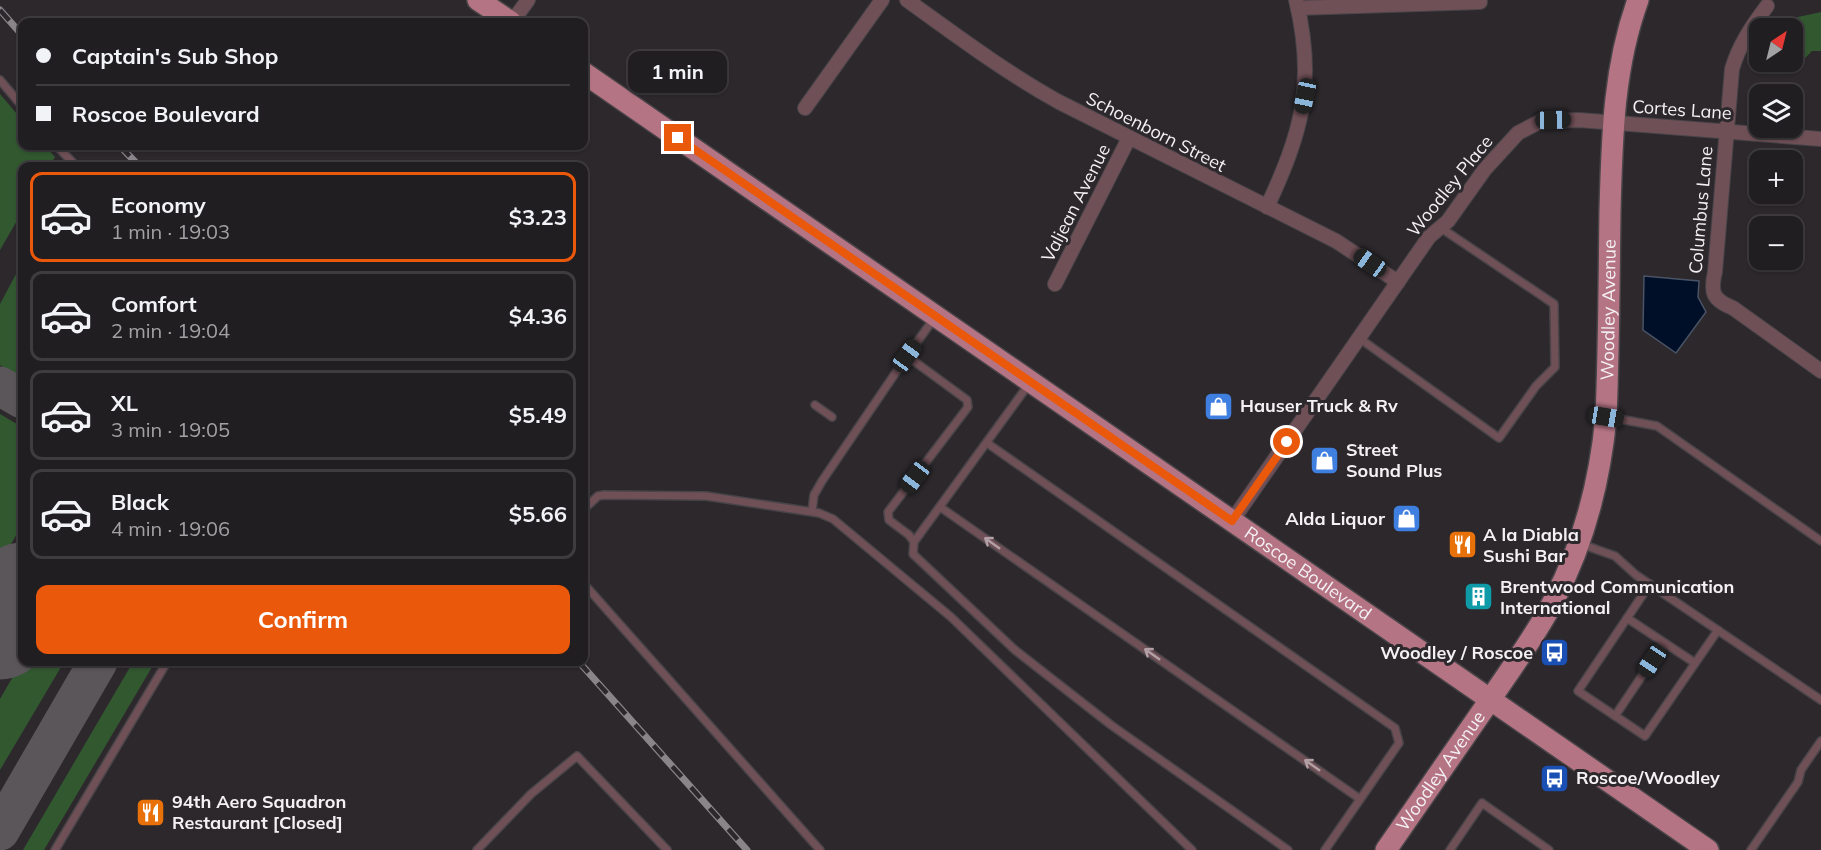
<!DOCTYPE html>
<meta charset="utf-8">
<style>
:root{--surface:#211e21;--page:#29272a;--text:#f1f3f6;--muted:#a2a2a5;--line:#3e3c3f;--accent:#ea580c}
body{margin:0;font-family:Mulish,sans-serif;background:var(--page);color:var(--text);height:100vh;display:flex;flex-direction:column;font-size:22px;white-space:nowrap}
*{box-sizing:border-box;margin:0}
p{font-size:20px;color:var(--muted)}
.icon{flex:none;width:33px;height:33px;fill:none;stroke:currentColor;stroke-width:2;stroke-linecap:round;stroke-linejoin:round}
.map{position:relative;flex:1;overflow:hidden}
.side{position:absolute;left:18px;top:162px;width:570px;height:504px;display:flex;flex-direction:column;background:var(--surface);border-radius:12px;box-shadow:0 2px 4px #0004,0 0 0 2px var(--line)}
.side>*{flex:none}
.hud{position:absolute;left:18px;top:18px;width:570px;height:132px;border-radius:12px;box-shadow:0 2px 4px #0004,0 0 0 2px var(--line);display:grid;align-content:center;height:132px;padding:0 18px;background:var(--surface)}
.needle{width:39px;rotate:35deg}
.fabs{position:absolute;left:1749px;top:18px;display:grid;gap:12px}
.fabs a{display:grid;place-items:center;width:54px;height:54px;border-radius:12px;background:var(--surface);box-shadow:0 2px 4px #0004,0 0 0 2px var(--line);font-size:30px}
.end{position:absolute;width:27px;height:27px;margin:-14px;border:8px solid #ea580c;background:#fff;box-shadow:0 0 0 3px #fff}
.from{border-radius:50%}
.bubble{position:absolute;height:42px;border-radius:12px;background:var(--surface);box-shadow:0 2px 4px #0004,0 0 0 2px var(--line);font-size:20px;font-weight:700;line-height:42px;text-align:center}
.car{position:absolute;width:18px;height:36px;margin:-18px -9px;border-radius:8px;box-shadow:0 0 4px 2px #0007;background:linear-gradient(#222 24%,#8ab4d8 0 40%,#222 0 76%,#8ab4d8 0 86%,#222 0)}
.hud b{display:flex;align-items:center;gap:21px;height:57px;font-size:22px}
.hud b+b{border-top:2px solid var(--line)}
.hud i{width:15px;height:15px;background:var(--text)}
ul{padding:10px 0 0;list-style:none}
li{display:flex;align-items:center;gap:18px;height:90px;margin:0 12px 9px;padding:0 6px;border:3px solid var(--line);border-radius:12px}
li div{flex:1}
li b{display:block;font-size:22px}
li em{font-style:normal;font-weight:700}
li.current{border-color:var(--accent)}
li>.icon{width:54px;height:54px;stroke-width:1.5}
.cta{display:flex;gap:12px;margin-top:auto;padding:12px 18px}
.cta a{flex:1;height:69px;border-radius:12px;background:var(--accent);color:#fff;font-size:24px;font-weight:700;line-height:69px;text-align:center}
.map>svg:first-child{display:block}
.green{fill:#325830}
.water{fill:#000f28;stroke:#495365;stroke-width:1.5}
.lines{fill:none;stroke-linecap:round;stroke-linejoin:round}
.taxiway{stroke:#5a565a;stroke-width:39}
.runway{stroke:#5a565a;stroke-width:99}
.service-casing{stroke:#484448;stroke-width:10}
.minor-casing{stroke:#484448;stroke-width:16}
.primary-casing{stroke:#484448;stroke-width:24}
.service{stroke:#705057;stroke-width:7}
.minor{stroke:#705057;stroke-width:14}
.primary{stroke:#b57484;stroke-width:21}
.rail-casing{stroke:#898589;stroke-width:7}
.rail{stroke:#2c282c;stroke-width:4.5;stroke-dasharray:14;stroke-linecap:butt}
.oneway{stroke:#b2a0a6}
.route{stroke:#ea580c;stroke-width:8}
.labels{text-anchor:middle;stroke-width:6;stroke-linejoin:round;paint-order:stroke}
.street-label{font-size:18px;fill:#f4f1f4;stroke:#2c282c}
.poi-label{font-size:18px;font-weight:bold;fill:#f4f1f4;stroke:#2c282c;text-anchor:start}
</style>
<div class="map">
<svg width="1821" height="850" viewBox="0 0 1821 850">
<rect width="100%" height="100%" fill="#2c282c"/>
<g class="green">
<path d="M1821 12V51H1812L1803 60 1793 58 1792 28H1773L1789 19Z"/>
<path d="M0 94 22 120V146H45L55 157 50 166H22V212L0 250Z"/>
<path d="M22 263V379L0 365V304Z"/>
<path d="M0 414 22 427V525L0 563Z"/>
<path d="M22 661 64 662 0 770V699Z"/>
<path d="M133 662H155L44 850H23Z"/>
</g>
<path class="water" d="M1644 276 1699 281 1698 297 1706 312 1676 353 1643 330Z"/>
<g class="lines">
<g class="taxiway">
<path d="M0 386 22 399"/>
<path d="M0 831 98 662"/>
</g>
<path class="runway" d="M0 630 22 592"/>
<defs>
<g id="service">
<path d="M0 80 22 106"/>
<path d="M57 146 76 166"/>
<path d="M1359 338 1499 438 1536 386 1555 367 1554 304 1441 228"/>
<path d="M1029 384 914 542 913 554 1015 650 1111 725 1288 850"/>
<path d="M815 405 832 417"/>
<path d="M1609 417 1657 426 1821 541"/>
<path d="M987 443 1395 728 1399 743 1325 850"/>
<path d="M940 507 1360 799"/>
<path d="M584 509 598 496 604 495 706 496 819 513 833 519 951 617 1192 850"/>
<path d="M812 511 814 495 822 481 907 356"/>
<path d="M914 542 909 535 889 520 888 512 968 407 967 400 907 356 935 317"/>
<path d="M1581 544 1615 556 1636 575 1821 700"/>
<path d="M584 584 820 850"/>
<path d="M1650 584 1578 691 1645 736 1718 630"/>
<path d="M1627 618 1695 663"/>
<path d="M1615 716 1664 643"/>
<path d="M55 850 167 662"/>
<path d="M477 850 531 794 577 756 667 850"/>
<path d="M1450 850 1482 803 1549 850"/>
<path d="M1751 850 1798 782 1801 770 1821 741"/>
</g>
<g id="minor">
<path d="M907 0C957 36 1005 72 1059 102L1336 241 1398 282"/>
<path d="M1767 6C1752 26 1739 45 1732 69L1715 272C1710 293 1713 300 1733 308L1821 371"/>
<path d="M1298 8 1480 2"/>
<path d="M512 22 528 0"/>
<path d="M805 108 882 0"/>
<path d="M1267 207C1302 132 1316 83 1296 0"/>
<path d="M1055 284 1129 138"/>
<path d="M1232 521 1429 237 1448 221 1485 169 1518 133 1541 121 1579 120 1821 139"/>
</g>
<g id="primary">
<path d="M478 0 511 22"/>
<path id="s1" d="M584 73 1708 850"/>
<path id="s2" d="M1386 850C1421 800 1455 750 1490 700 1512 667 1536 635 1554 600 1584 543 1600 480 1606 417 1609 348 1609 280 1610 211 1612 139 1613 69 1638 0"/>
</g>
</defs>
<use href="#service" class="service-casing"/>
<use href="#minor" class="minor-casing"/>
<use href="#primary" class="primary-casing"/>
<use href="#service" class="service"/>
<use href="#minor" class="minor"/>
<use href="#primary" class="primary"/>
<defs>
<g id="rail">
<path d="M0 10 22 35"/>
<path d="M120 146 139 166"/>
<path d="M579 662 747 850"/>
</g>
</defs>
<use href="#rail" class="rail-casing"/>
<use href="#rail" class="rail"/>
</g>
<defs><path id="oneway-shaft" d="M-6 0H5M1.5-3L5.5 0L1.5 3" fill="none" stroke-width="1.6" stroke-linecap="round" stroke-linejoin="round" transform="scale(1.5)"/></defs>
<g class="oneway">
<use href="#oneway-shaft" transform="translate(992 543) rotate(-145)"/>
<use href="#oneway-shaft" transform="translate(1152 654) rotate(-145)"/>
<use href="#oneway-shaft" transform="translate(1312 765) rotate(-145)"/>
</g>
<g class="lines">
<path class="route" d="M678 138 1232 521 1287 442"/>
</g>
<defs>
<symbol id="shop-square" viewBox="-11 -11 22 22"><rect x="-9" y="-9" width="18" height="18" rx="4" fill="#3f7fe0" stroke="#2c282c"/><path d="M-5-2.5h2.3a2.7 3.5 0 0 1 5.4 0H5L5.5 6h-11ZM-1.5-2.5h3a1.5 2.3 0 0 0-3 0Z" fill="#fff"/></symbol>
<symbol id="restaurant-square" viewBox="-11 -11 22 22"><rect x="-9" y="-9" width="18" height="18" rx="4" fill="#e8710a" stroke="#2c282c"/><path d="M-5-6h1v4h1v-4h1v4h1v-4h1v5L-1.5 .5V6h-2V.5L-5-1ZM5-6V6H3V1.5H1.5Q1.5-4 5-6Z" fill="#fff"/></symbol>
<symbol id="building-square" viewBox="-11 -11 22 22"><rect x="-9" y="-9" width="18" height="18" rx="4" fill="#0f9aa8" stroke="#2c282c"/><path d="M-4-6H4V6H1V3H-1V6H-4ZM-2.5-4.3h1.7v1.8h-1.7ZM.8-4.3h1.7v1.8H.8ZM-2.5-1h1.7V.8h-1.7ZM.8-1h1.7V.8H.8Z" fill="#fff"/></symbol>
<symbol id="bus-square" viewBox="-11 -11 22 22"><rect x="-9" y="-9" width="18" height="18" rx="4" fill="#1a4fb4" stroke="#2c282c"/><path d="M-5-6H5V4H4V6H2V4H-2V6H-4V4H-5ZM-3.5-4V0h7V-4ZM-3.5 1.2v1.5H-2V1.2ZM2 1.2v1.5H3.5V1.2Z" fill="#fff"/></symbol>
</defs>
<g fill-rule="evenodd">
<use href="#shop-square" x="1202" y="390" width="33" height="33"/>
<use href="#shop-square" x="1308" y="444" width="33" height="33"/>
<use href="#shop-square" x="1390" y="502" width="33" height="33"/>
<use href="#restaurant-square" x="1446" y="528" width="33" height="33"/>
<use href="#building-square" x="1462" y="580" width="33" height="33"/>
<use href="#bus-square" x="1538" y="636" width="33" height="33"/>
<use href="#bus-square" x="1538" y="762" width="33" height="33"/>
<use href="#restaurant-square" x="134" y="796" width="33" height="33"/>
</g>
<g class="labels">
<g class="street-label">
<text transform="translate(1682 110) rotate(4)" y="6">Cortes Lane</text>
<text transform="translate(1156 132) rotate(27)" y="6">Schoenborn Street</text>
<text transform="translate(1450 186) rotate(-51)" y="6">Woodley Place</text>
<text transform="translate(1076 203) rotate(-63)" y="6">Valjean Avenue</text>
<text transform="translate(1701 210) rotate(-85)" y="6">Columbus Lane</text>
<text dy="6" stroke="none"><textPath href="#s2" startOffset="600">Woodley Avenue</textPath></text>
<text dy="6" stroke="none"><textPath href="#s1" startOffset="880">Roscoe Boulevard</textPath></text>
<text dy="6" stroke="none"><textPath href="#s2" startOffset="96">Woodley Avenue</textPath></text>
</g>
<g class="poi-label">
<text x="1240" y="412">Hauser Truck &amp; Rv</text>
<text x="1346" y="456">Street<tspan x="1346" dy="21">Sound Plus</tspan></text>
<text x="1385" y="525" text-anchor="end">Alda Liquor</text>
<text x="1483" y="541">A la Diabla<tspan x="1483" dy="21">Sushi Bar</tspan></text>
<text x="1500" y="593">Brentwood Communication<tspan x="1500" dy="21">International</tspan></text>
<text x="1533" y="659" text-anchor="end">Woodley / Roscoe</text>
<text x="1576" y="784">Roscoe/Woodley</text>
<text x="172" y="808">94th Aero Squadron<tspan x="172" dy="21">Restaurant [Closed]</tspan></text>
</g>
</g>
</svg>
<div class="fabs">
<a><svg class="needle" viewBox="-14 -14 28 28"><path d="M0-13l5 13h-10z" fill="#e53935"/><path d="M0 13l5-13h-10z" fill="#a2a2a5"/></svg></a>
<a><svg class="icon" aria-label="layers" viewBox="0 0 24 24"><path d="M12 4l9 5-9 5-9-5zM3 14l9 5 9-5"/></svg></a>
<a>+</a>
<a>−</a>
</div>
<i class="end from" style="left:1287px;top:442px"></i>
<i class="end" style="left:678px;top:138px"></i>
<div class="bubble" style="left:628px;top:51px;width:99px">1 min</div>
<i class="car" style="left:1305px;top:96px;rotate:192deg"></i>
<i class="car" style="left:1553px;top:120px;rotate:89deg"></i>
<i class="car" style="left:1370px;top:263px;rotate:305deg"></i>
<i class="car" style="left:907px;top:356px;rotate:36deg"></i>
<i class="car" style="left:1606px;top:417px;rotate:99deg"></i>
<i class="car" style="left:915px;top:477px;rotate:217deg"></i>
<i class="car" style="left:1652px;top:661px;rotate:214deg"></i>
<div class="hud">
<b><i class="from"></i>Captain's Sub Shop</b>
<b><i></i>Roscoe Boulevard</b>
</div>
<section class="side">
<ul>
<li class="current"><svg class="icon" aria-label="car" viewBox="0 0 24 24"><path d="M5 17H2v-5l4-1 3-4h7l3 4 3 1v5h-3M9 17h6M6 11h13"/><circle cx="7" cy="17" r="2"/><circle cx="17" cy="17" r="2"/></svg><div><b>Economy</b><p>1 min · 19:03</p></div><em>$3.23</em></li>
<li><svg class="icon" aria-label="car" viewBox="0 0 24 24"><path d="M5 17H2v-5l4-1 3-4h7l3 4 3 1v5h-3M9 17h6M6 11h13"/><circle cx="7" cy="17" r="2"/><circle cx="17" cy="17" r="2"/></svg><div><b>Comfort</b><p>2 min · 19:04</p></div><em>$4.36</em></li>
<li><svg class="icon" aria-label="car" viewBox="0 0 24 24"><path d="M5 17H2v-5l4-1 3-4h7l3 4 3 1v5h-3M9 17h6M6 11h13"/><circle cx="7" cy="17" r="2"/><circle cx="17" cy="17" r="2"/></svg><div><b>XL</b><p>3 min · 19:05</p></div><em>$5.49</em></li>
<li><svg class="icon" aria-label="car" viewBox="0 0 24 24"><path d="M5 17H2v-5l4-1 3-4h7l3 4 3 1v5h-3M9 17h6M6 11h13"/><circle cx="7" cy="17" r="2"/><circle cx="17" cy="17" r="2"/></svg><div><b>Black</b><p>4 min · 19:06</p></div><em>$5.66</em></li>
</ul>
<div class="cta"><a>Confirm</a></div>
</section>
</div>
